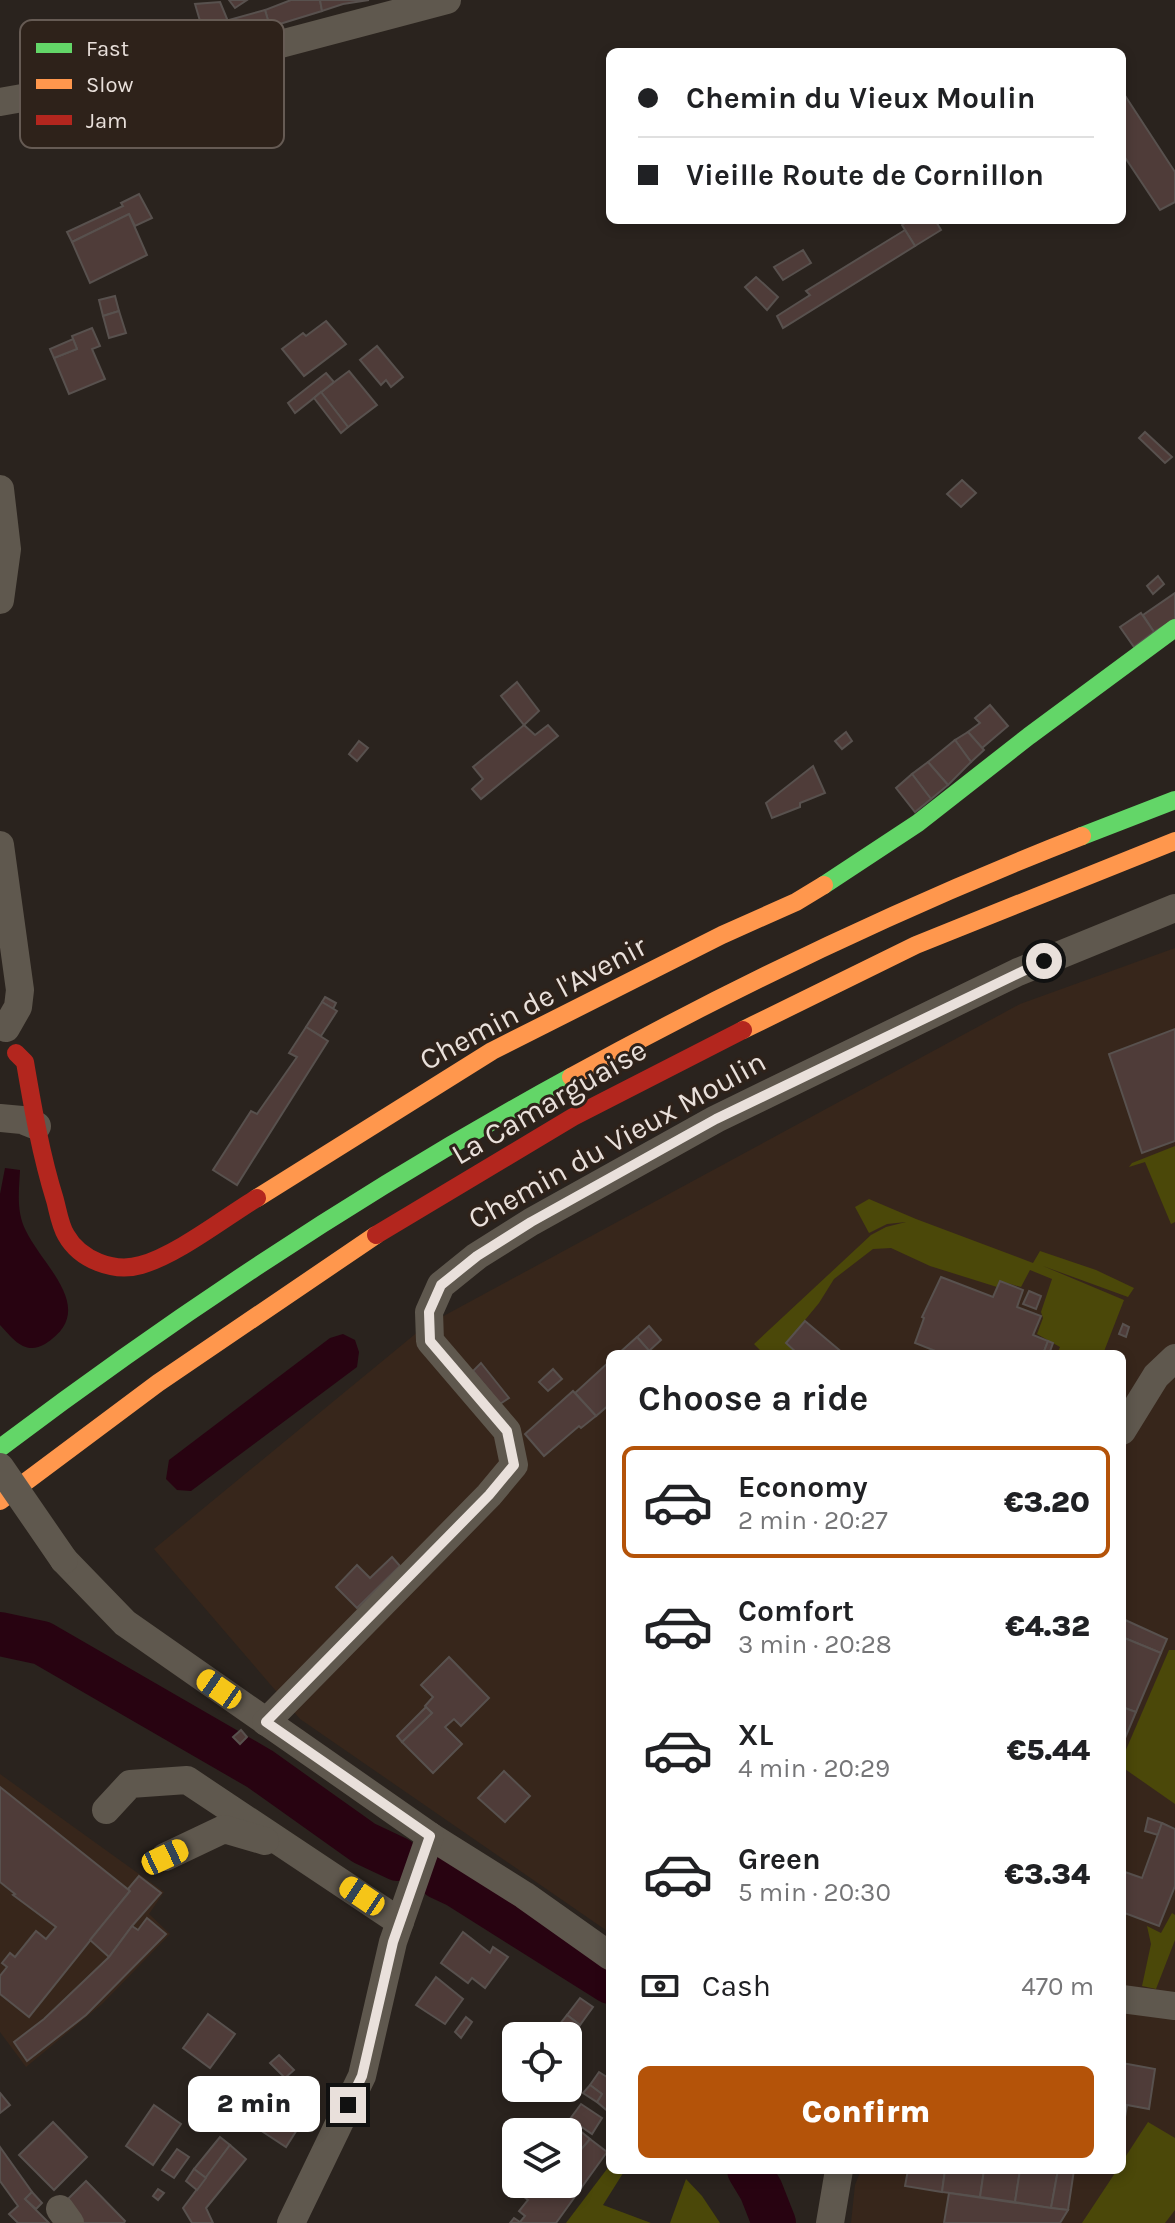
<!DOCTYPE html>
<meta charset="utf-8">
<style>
:root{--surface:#fff;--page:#f2f2f2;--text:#202124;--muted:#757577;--line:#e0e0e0;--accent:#b45309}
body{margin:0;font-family:Karla,sans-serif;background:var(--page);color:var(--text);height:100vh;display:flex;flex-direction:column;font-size:30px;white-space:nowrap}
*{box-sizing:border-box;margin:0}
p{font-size:26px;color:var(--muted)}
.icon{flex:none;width:44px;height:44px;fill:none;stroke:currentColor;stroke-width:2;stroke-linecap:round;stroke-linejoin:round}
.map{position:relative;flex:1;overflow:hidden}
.sheet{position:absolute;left:606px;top:1350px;width:520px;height:824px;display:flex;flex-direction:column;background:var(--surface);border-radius:12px;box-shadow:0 4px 12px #0003}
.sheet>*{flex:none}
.banner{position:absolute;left:606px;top:48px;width:520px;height:176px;border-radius:12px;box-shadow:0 4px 12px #0003;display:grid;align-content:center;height:176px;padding:0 32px;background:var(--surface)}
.buttons{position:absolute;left:502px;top:2022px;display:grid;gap:16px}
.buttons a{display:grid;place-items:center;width:80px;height:80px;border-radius:12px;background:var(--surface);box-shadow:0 4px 12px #0003;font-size:40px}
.end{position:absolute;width:36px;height:36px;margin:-18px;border:10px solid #e9e0db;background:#111;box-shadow:0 0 0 4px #111}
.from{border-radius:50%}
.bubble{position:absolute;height:56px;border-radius:12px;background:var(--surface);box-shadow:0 4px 12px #0003;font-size:26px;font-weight:800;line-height:56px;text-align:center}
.car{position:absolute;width:24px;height:48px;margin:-24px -12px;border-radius:10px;box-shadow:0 0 6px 2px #0007;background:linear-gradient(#f5c518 24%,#345 0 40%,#f5c518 0 76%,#345 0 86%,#f5c518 0)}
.banner b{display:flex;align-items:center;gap:28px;height:76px;font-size:30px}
.banner b+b{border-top:2px solid var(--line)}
.banner i{width:20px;height:20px;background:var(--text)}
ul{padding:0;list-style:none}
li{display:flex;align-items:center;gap:24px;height:112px;margin:0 16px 12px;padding:0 16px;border:4px solid transparent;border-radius:12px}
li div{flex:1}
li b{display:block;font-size:30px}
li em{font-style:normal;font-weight:800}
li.current{border-color:var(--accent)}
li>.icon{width:72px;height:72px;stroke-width:1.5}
h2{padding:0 32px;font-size:36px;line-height:96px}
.pay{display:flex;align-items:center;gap:20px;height:88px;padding:0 32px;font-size:30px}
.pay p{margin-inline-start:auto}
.primary-button{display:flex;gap:16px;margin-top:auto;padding:16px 32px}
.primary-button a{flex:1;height:92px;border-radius:12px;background:var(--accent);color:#fff;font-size:32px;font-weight:800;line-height:92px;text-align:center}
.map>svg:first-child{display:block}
.built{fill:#37261b}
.green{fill:#4b4809}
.water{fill:#280311}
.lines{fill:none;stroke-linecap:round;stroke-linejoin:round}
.river{stroke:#280311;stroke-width:44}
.building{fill:#4f3c39;stroke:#58514e;stroke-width:2}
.street{stroke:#5f584e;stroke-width:28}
.fast{stroke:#63d668;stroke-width:18}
.slow{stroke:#ff974d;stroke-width:18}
.jam{stroke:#b3261e;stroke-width:18}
.street-bridge{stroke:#5f584e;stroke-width:28}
.route{stroke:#e9e0db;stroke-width:10}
.labels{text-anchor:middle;stroke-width:6;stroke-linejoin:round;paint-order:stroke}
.street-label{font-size:30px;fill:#e9e0db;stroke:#2e221a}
.key{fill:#2e221a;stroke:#665b54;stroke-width:2}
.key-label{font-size:22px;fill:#e9e0db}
</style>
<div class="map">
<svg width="1175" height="2223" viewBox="0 0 1175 2223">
<rect width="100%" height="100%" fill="#2a231e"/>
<g class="built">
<path d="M1175 948V2223H851L855 2185 861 2170H1122V1354H610V1933L300 1719 154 1549 425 1326 1020 1004Z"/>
<path d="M0 1774 164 1892 149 1914 170 1934 102 2004 26 2067 0 2032Z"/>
</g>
<g class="green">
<path d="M1175 1146V1222L1171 1224 1145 1162 1129 1167 1132 1163Z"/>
<path d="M869 1199 916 1219 1033 1263 1040 1251 1096 1270 1134 1288 1128 1297 1043 1266 1124 1300 1103 1354H1057L1060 1347 1037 1334 1043 1318 1041 1312 1052 1279 1030 1270 1021 1287 1000 1281 997 1287 930 1266 891 1248 873 1249 834 1279 819 1303 786 1343 797 1354H764L754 1344 871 1235 886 1227 906 1222 887 1224 869 1233 855 1207Z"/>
<path d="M1169 1650H1175V1804L1122 1767V1759Z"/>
<path d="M1172 1913 1175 1915V1940L1156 1989 1142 1986 1151 1944 1147 1926 1161 1933Z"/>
<path d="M1148 2122 1175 2138V2210L1165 2223H1082L1117 2170H1122V2162Z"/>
<path d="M610 2165V2170H625L603 2205 651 2223H566Z"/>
<path d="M686 2179 702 2196 720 2223H670Z"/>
</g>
<g class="water">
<path d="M5 1168 20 1170C19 1192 16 1211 26 1231 44 1268 99 1310 45 1344 25 1356 13 1339 0 1325V1194Z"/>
<path d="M343 1334 355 1340 359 1352 357 1367 191 1491 177 1490 166 1479 169 1460 330 1338Z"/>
</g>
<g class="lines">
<g class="river">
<path d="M0 1634 42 1643 260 1769 364 1843 398 1859"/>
<path d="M439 1877 456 1885 610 1982"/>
<path d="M749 2170 761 2190 774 2223"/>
</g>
</g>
<g class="building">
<path d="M229 0H247L235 8Z"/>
<path d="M291 0H320L322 11 270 27 265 10Z"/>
<path d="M320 0H369L343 4 322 11Z"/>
<path d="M220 2 230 26H207V45L132 62 127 39 200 21 195 4Z"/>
<path d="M265 10 270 27 207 45V26H230L229 20Z"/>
<path d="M1122 91 1175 172V202L1160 210 1122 153Z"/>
<path d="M139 194 152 218 135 226 129 214 72 242 67 232 123 206 121 203Z"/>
<path d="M129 214 147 255 90 283 72 242Z"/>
<path d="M910 220H935L941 230 915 246 902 225Z"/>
<path d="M905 230 915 246 783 328 777 316 810 295 806 291Z"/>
<path d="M803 250 811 263 783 280 774 267Z"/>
<path d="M756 277 778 297 767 310 745 287Z"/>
<path d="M115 296 119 311 103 316 99 300Z"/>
<path d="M119 311 126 333 109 338 103 316Z"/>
<path d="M326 321 346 344 304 376 282 349 303 333 306 336Z"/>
<path d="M92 328 100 346 92 349 105 379 69 394 54 358 77 349 72 336Z"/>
<path d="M73 339 77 349 54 358 50 349Z"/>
<path d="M377 346 403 377 391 387 386 380 381 385 360 360Z"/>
<path d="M349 371 377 405 348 427 321 392Z"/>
<path d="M326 373 334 382 295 413 288 403Z"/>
<path d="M321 392 348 427 341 433 314 398Z"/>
<path d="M1145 432 1172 457 1165 463 1139 438Z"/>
<path d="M962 480 976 493 961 507 947 494Z"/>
<path d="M1158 576 1164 584 1153 594 1147 586Z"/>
<path d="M1175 593V619L1154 632 1143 615Z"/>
<path d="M1141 613 1154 632 1134 647 1120 627Z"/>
<path d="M517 682 539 711 524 725 501 696Z"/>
<path d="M990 705 1008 726 982 748 968 732 980 723 975 718Z"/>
<path d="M524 725 535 735 548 725 558 736 481 799 472 789 483 779 473 767Z"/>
<path d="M846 732 852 741 842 749 835 741Z"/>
<path d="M968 732 984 750 971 762 955 740Z"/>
<path d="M955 740 971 762 948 785 928 762Z"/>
<path d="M359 741 368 748 357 761 349 754Z"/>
<path d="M928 762 948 785 931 799 912 774Z"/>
<path d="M813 766 825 793 800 803V807L772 818 766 803Z"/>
<path d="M912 774 931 799 915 812 896 788Z"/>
<path d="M325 997 336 1003 333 1009 322 1002Z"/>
<path d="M322 1002 337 1011 321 1036 306 1027Z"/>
<path d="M306 1027 328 1041 237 1185 213 1170 251 1111 257 1114 297 1057 289 1053Z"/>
<path d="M1175 1029V1141L1142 1153 1109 1054Z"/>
<path d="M941 1277 993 1297 1000 1281 1023 1290 1017 1307 1041 1316 1033 1335 1048 1341 1043 1354H943L915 1343 924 1318 922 1317Z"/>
<path d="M1029 1291 1041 1296 1036 1309 1023 1304Z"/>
<path d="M805 1321 844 1354H798L786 1343Z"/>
<path d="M1123 1324 1129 1327 1126 1337 1119 1334Z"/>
<path d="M649 1326 661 1340 649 1351 637 1337Z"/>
<path d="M637 1337 652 1354H618Z"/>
<path d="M1048 1341 1053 1343 1049 1354H1043Z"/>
<path d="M610 1361V1404L596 1416 575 1393Z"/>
<path d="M481 1363 509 1398 500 1404 473 1371Z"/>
<path d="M553 1369 562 1379 548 1391 539 1382Z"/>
<path d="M573 1391 596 1416 581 1428 579 1426 544 1456 525 1434Z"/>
<path d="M392 1557 400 1566 357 1608 336 1587 357 1565 370 1578Z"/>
<path d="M1123 1619 1167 1639 1161 1653 1122 1637Z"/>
<path d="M1122 1637 1161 1653 1136 1712 1122 1707Z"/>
<path d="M449 1657 489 1698 461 1726 454 1719 445 1727 462 1744 433 1773 402 1742 432 1713 425 1706 433 1697 421 1685Z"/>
<path d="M426 1707 432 1713 402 1742 397 1736Z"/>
<path d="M1122 1707 1136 1712 1123 1743 1122 1742Z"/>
<path d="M241 1730 247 1737 240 1744 233 1737Z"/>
<path d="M504 1771 530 1796 505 1822 478 1798Z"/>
<path d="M0 1787 130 1891 29 2017 0 1994V1976L7 1967 2 1963 10 1953 15 1957 36 1931 46 1939 56 1927 13 1895 15 1894 0 1882Z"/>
<path d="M1148 1818 1162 1823 1158 1835 1145 1831Z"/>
<path d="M1162 1823 1175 1829V1886L1159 1926 1122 1912V1871L1142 1878Z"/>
<path d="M139 1876 161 1893 132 1926 109 1957 90 1940 130 1891 128 1889Z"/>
<path d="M147 1918 166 1934 86 2015 27 2061 14 2042 44 2019 109 1957 132 1926 138 1930Z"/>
<path d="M463 1932 490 1953 493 1947 508 1957 485 1988 472 1978 468 1983 441 1963Z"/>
<path d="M436 1977 463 1999 445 2024 416 2005Z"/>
<path d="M580 1998 593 2007 580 2025 567 2015Z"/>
<path d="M208 2014 235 2034 210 2068 183 2048Z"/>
<path d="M567 2015 580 2025 569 2039 556 2029Z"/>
<path d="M466 2017 472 2022 461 2038 455 2032Z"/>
<path d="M279 2055 294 2070 285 2078 270 2063Z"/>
<path d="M1122 2063 1155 2069 1149 2109 1127 2105 1124 2123Z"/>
<path d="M599 2072 610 2079V2113L597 2102 602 2094 590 2085Z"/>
<path d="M590 2085 602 2094 597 2102 583 2093Z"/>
<path d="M0 2093 10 2105 0 2113Z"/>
<path d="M277 2095 307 2114 286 2147 257 2128Z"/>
<path d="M581 2104 602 2118 592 2134 570 2119Z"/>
<path d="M154 2105 181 2124 153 2165 126 2146Z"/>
<path d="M53 2122 87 2157 54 2190 19 2155Z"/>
<path d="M579 2130 590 2139 579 2152 568 2143Z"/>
<path d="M220 2137 230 2145 206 2178 194 2169Z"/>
<path d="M590 2139 607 2152 556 2223H510L514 2218 520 2222 525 2216 519 2211 528 2200 523 2196 533 2184H568V2143L579 2152Z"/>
<path d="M230 2145 246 2159 206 2208 213 2223H192L183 2208Z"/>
<path d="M0 2147 32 2192 25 2199 49 2223H18L9 2214 18 2206 0 2181Z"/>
<path d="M177 2149 189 2157 174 2178 162 2170Z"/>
<path d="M194 2169 206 2178 197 2190 186 2181Z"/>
<path d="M908 2170H945L942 2192 905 2186Z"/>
<path d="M945 2170H984L980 2197 942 2192Z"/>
<path d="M984 2170H1020L1015 2202 980 2197Z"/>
<path d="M1020 2170H1058L1051 2208 1015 2202Z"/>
<path d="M1058 2170H1074L1068 2210 1051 2208Z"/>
<path d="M86 2181 125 2221 124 2223H76L64 2203Z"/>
<path d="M158 2189 164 2193 158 2200 153 2196Z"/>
<path d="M32 2192 42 2203 36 2209 25 2199Z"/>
<path d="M949 2193 1051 2208 1068 2210 1060 2223H944Z"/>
</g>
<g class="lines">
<g class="street">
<path d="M0 102 186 69 447 0"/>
<path d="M0 489 7 549 0 600"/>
<path d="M0 845 20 990 18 1007 6 1028"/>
<path d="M0 1118 22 1120 37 1126"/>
<path d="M1122 1431 1156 1376 1175 1358"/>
<path d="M64 1560 125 1623 430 1836 524 1895 610 1956"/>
<path d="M266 1722 489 1495 514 1465 507 1431 430 1341 429 1312 441 1285 477 1256 531 1222 716 1119 1018 972 1175 908"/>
<path d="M106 1810 130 1784 187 1780 400 1922"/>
<path d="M165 1857 224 1829 265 1841"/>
<path d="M1122 1999 1175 2006"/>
<path d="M60 2209 70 2223"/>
<path d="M291 2223 362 2076 393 1942 430 1836"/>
<path d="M830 2223 839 2170"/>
</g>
<g class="fast">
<path d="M1082 836 1175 800"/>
<path d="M824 885 918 823 1029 736 1175 628"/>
<path d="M0 1448C182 1311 371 1186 571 1077"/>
</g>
<g class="slow">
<path d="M743 1030 916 945 1175 841"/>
<path d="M571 1077C736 986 906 905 1082 836"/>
<path d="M257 1198 492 1051 722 935 796 902 824 885"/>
<path d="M0 1501 158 1383 376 1235"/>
</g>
<g class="jam">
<path d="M16 1053 25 1062C33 1109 41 1155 55 1200 58 1211 60 1225 66 1235 80 1260 114 1273 141 1265 177 1255 224 1218 257 1198"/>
<path d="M376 1235 573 1117 743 1030"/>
</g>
<path class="street-bridge" d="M0 1467 64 1560"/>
</g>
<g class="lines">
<path class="route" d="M348 2105 362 2076 393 1942 430 1836 266 1722 489 1495 514 1465 507 1431 430 1341 429 1312 441 1285 477 1256 531 1222 716 1119 1044 961"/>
</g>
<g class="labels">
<g class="street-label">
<text transform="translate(533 1003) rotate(-28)" y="10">Chemin de l'Avenir</text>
<text transform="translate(549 1102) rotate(-30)" y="10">La Camarguaise</text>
<text transform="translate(617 1140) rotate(-29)" y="10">Chemin du Vieux Moulin</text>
</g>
</g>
<rect x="20" y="20" width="264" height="128" rx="12" class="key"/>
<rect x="36" y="43" width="36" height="10" fill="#63d668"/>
<rect x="36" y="79" width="36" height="10" fill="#ff974d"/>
<rect x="36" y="115" width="36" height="10" fill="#b3261e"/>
<g class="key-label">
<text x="86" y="56">Fast</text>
<text x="86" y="92">Slow</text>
<text x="86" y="128">Jam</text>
</g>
</svg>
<div class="buttons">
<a><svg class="icon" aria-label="locate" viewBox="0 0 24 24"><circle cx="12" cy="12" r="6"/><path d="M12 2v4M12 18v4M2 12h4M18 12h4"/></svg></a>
<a><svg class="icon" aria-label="layers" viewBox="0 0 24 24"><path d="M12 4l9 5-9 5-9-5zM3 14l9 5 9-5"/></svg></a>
</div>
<i class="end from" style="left:1044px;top:961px"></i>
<i class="end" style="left:348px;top:2105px"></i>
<div class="bubble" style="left:188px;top:2076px;width:132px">2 min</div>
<i class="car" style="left:219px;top:1689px;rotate:305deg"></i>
<i class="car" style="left:165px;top:1857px;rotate:65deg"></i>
<i class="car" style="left:362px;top:1896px;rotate:304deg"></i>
<div class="banner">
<b><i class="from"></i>Chemin du Vieux Moulin</b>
<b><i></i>Vieille Route de Cornillon</b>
</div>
<section class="sheet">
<h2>Choose a ride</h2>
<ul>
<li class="current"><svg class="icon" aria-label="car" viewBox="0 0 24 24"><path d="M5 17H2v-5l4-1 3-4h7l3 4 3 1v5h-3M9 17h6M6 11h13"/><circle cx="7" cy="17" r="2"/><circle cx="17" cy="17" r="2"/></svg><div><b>Economy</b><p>2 min · 20:27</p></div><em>€3.20</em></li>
<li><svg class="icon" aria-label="car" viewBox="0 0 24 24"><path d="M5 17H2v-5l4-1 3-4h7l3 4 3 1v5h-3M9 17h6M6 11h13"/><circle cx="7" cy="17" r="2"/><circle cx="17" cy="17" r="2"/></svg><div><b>Comfort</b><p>3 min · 20:28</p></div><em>€4.32</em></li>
<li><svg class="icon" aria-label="car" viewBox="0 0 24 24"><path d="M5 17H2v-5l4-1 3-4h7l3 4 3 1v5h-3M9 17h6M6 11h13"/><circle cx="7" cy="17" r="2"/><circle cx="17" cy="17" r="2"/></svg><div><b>XL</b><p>4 min · 20:29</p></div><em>€5.44</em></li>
<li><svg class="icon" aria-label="car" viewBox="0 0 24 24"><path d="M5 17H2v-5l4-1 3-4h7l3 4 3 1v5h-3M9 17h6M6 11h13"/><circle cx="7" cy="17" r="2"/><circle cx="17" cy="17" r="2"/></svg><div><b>Green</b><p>5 min · 20:30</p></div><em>€3.34</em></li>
</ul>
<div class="pay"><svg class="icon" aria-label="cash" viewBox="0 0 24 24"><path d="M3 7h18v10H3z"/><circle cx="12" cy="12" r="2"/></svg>Cash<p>470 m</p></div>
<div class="primary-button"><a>Confirm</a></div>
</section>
</div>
